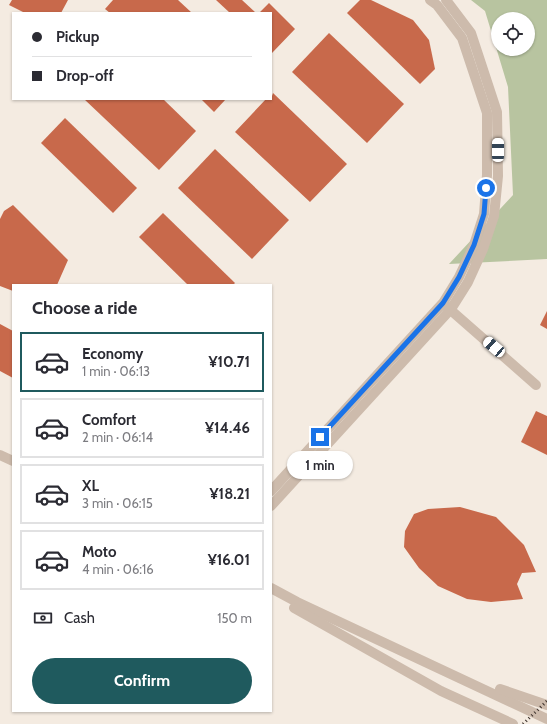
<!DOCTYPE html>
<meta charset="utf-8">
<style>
:root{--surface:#fff;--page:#f7f7f7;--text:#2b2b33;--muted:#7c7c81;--line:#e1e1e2;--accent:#1f5a5e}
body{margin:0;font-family:Cabin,sans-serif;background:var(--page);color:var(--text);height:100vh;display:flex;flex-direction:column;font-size:15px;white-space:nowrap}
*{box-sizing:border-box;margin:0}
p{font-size:13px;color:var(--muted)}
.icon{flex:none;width:22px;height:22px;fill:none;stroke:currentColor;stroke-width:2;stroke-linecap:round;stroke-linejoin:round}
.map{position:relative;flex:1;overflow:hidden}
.details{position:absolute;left:12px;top:284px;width:260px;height:428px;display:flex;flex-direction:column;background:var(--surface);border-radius:0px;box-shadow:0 1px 3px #0004}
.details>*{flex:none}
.banner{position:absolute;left:12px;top:12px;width:260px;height:88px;border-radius:0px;box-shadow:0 1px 3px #0004;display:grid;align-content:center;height:88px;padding:0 20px;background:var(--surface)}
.tools{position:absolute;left:491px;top:12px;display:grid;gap:8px}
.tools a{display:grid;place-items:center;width:44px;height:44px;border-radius:50%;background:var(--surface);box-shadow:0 1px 3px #0004;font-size:20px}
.end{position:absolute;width:18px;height:18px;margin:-9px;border:5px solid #1a73e8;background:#fff;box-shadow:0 0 0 2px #fff}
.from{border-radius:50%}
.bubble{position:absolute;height:28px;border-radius:14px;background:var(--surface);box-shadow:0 1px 3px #0004;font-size:13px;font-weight:700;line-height:28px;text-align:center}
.car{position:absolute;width:12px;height:24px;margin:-12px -6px;border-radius:5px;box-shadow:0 0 3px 1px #0007;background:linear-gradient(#fff 24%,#345 0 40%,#fff 0 76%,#345 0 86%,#fff 0)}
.banner b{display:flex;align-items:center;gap:14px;height:38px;font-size:15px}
.banner b+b{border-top:1px solid var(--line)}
.banner i{width:10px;height:10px;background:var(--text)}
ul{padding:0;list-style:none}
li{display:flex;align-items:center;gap:12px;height:60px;margin:0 8px 6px;padding:0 12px;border:2px solid var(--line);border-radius:0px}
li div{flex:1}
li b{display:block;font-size:15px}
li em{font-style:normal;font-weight:700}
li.active{border-color:var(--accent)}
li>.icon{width:36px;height:36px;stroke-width:1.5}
h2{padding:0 20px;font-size:18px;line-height:48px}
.pay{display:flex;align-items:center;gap:10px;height:44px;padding:0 20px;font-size:15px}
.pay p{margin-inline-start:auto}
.primary-button{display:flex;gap:8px;margin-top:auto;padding:8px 20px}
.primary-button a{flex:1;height:46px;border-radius:24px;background:var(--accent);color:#fff;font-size:16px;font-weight:700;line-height:46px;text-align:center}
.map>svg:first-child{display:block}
.green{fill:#b8c4a0;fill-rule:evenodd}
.building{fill:#c8694b}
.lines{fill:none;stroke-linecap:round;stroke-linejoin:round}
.minor{stroke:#cdbbac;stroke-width:10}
.rail{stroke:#3b302b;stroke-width:3;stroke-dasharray:1 3;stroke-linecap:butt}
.route{stroke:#1a73e8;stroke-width:5}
</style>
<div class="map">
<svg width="547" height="724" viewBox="0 0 547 724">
<rect width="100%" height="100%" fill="#f4ebe1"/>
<path class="green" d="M471 0H547V259L449 264 513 195 508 87 485 11ZM498 19H528V49H498Z"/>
<g class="building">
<path d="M12 0H68L61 13H25L9 5Z"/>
<path d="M113 0H178L192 13H110L105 9Z"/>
<path d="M216 0H242L256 13H230Z"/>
<path d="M360 0H371L413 20 429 40 435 69 420 84 347 13Z"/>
<path d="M269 3 295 29 272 53 271 13H259Z"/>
<path d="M329 33 404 104 367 143 292 72Z"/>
<path d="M273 93 347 164 310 202 235 132 266 99H271Z"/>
<path d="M84 99H163L196 131 159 170Z"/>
<path d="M201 99H226L214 112Z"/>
<path d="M65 118 137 188 113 213 41 143Z"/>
<path d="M215 149 289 220 252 259 178 188Z"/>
<path d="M13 205 68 260 57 285H13V291L0 286V219L4 211Z"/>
<path d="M163 213 235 283 233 285H188L139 237Z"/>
<path d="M547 311V329L540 325Z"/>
<path d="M0 324 13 331V378L0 371Z"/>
<path d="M536 411 547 416V455L521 442Z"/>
<path d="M460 507 496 517 524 545 536 572 522 573 517 584 523 599 491 602 467 599 438 586 419 568 404 547 405 531 414 514 428 509Z"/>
</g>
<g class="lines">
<g class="minor">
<path d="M446 306 536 385"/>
<path d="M0 455 13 461"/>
<path d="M271 491 443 303 459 277 474 245 484 214 487 175V113L462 38 437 5 430 0"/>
<path d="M271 506 451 309 468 282 483 249 494 216 498 176 497 112 471 33 446 0"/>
<path d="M271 588 297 602 547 719"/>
<path d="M294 608 441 691 513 724"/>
<path d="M500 689 547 705"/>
</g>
<path class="rail" d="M523 724 547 701"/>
</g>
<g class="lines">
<path class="route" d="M320 437 443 303 459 277 474 245 484 214 486 188"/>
</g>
</svg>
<div class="tools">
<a><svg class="icon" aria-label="locate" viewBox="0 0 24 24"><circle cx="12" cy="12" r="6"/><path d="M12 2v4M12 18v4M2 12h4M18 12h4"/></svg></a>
</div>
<i class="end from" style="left:486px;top:188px"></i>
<i class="end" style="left:320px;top:437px"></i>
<div class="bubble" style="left:287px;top:451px;width:66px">1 min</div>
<i class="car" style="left:498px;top:150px;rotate:0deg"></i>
<i class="car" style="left:494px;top:347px;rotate:311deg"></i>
<div class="banner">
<b><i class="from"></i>Pickup</b>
<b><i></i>Drop-off</b>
</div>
<section class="details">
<h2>Choose a ride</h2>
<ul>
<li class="active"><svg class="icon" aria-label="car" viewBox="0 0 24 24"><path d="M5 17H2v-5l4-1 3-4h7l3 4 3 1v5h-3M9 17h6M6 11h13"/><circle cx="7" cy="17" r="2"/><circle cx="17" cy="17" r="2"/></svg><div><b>Economy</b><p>1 min · 06:13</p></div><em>¥10.71</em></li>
<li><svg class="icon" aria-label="car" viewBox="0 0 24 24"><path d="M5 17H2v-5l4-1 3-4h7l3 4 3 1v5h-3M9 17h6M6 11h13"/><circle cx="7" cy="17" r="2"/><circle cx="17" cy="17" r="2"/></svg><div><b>Comfort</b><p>2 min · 06:14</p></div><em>¥14.46</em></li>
<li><svg class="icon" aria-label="car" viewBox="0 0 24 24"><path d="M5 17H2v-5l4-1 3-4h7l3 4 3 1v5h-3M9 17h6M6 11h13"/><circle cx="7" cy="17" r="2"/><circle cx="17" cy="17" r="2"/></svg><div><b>XL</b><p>3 min · 06:15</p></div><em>¥18.21</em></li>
<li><svg class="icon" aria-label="car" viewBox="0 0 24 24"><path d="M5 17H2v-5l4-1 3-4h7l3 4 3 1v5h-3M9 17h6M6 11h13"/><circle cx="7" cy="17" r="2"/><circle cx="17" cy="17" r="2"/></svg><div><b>Moto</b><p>4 min · 06:16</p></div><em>¥16.01</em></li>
</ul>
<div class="pay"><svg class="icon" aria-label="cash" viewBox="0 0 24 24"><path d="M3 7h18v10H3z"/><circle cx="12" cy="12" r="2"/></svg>Cash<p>150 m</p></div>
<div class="primary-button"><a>Confirm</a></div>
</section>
</div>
